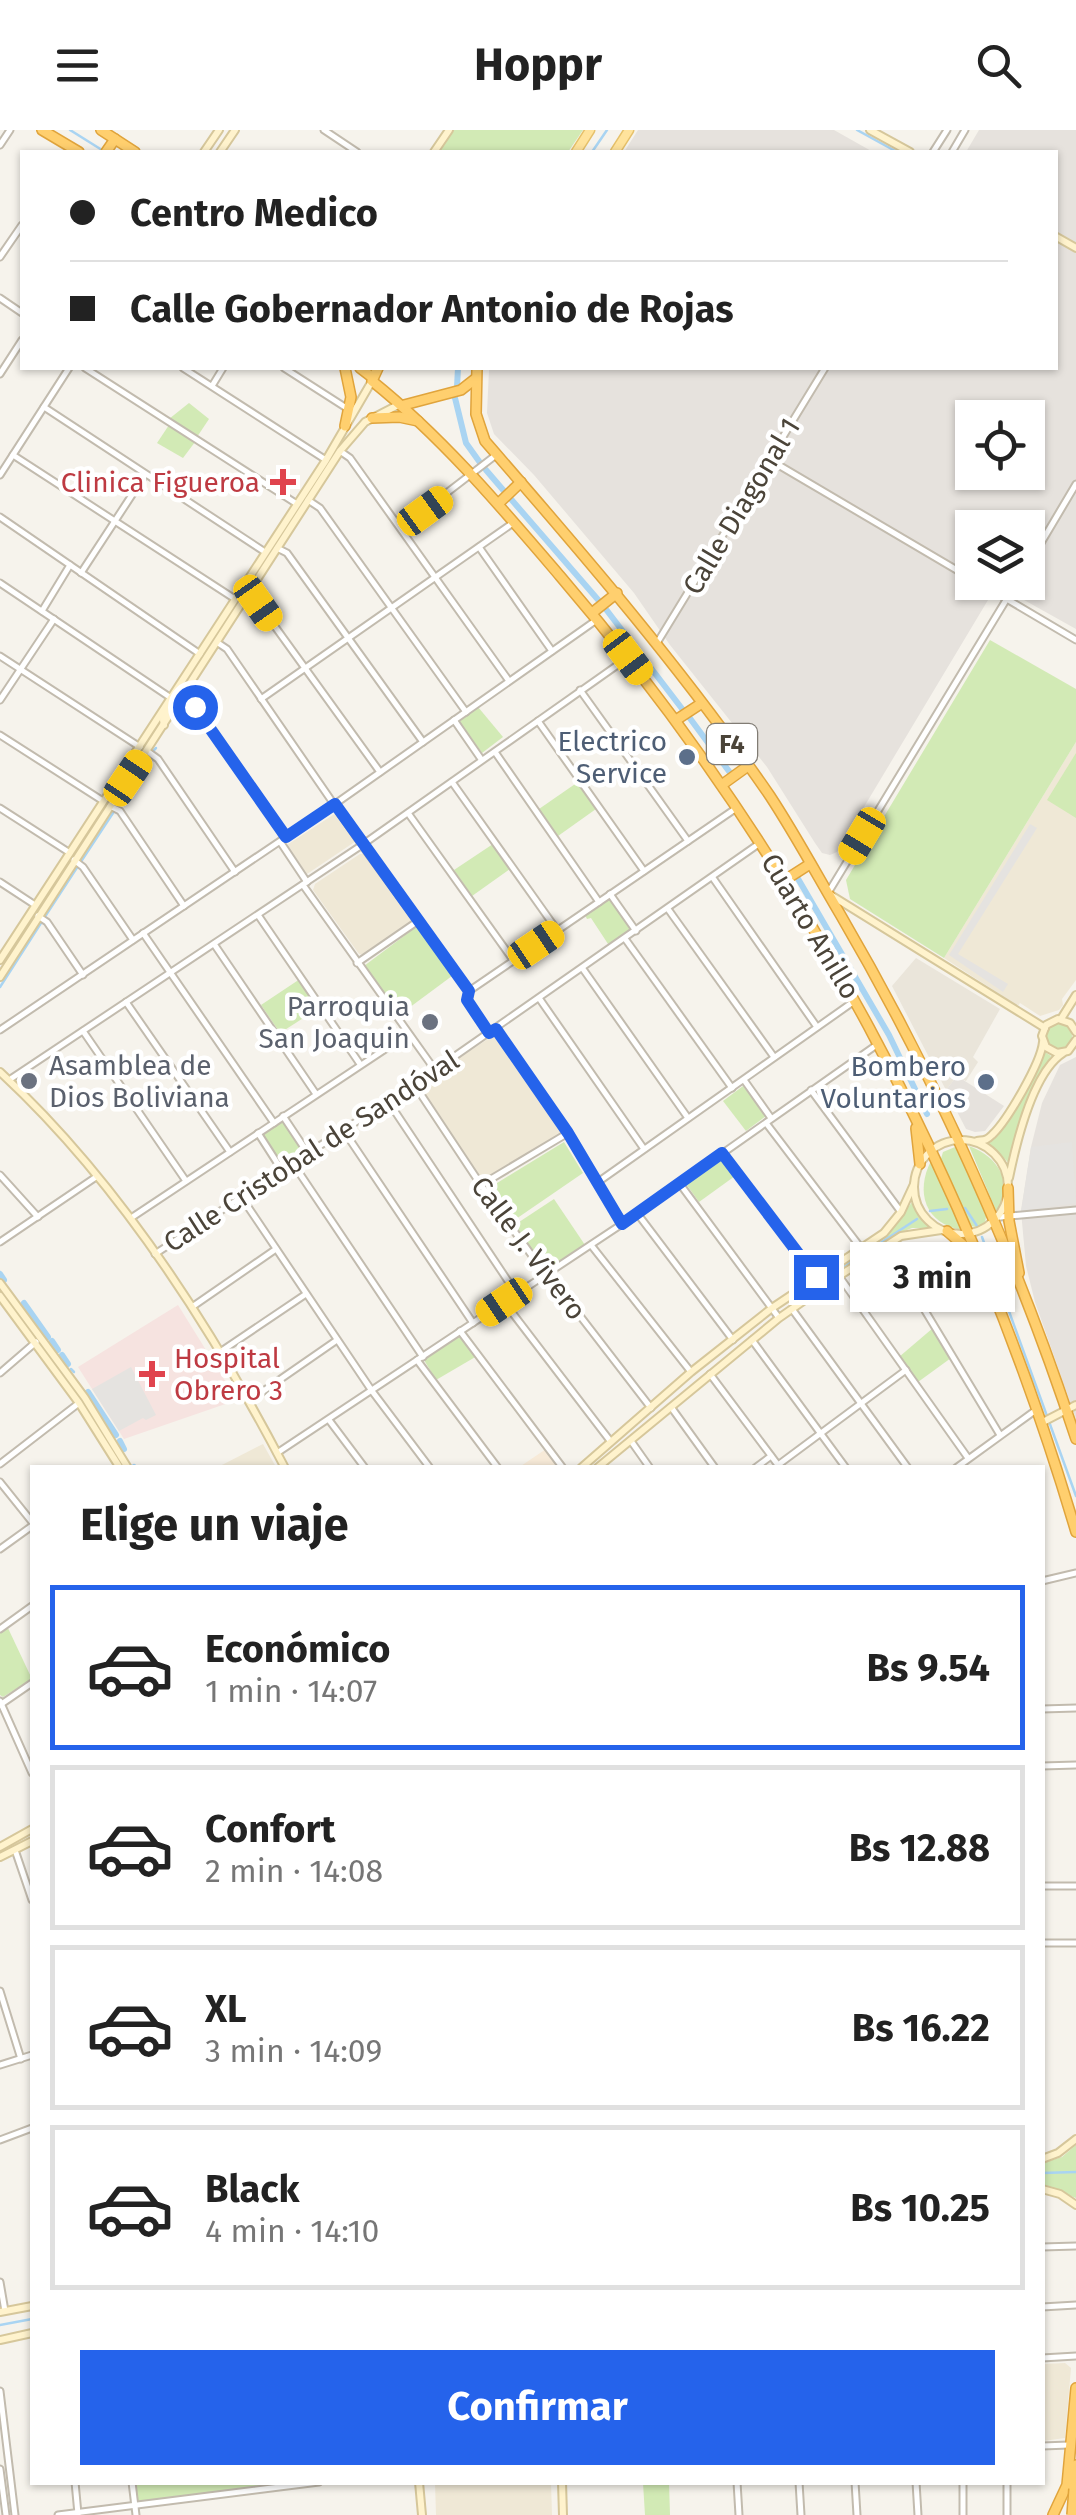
<!DOCTYPE html>
<html lang="es">
<meta charset="utf-8">
<style>
:root{--surface:#fff;--page:#f6f6f6;--text:#222;--muted:#767676;--line:#e0e0e0;--accent:#2563eb}
body{margin:0;font-family:"Fira Sans",sans-serif;background:var(--page);color:var(--text);height:100vh;display:flex;flex-direction:column;font-size:38px;white-space:nowrap}
*{box-sizing:border-box;margin:0}
p{font-size:32px;color:var(--muted)}
.icon{flex:none;width:55px;height:55px;fill:none;stroke:currentColor;stroke-width:2;stroke-linecap:round;stroke-linejoin:round}
.map{position:relative;flex:1;overflow:hidden}
.side{position:absolute;left:30px;top:1335px;width:1015px;height:1020px;display:flex;flex-direction:column;background:var(--surface);border-radius:0px;box-shadow:0 2px 8px #0004}
.side>*{flex:none}
.top-card{position:absolute;left:20px;top:20px;width:1038px;height:220px;border-radius:0px;box-shadow:0 2px 8px #0004;display:grid;align-content:center;height:220px;padding:0 50px;background:var(--surface)}
.tools{position:absolute;left:955px;top:270px;display:grid;gap:20px}
.tools a{display:grid;place-items:center;width:90px;height:90px;border-radius:0px;background:var(--surface);box-shadow:0 2px 8px #0004;font-size:50px}
.end{position:absolute;width:45px;height:45px;margin:-22px;border:12px solid #2563eb;background:#fff;box-shadow:0 0 0 5px #fff}
.from{border-radius:50%}
.bubble{position:absolute;height:70px;border-radius:0px;background:var(--surface);box-shadow:0 2px 8px #0004;font-size:32px;font-weight:700;line-height:70px;text-align:center}
.car{position:absolute;width:30px;height:60px;margin:-30px -15px;border-radius:12px;box-shadow:0 0 8px 2px #0007;background:linear-gradient(#f5c518 24%,#345 0 40%,#f5c518 0 76%,#345 0 86%,#f5c518 0)}
.top-card b{display:flex;align-items:center;gap:35px;height:95px;font-size:38px}
.top-card b+b{border-top:2px solid var(--line)}
.top-card i{width:25px;height:25px;background:var(--text)}
ul{padding:0;list-style:none}
li{display:flex;align-items:center;gap:30px;height:165px;margin:0 20px 15px;padding:0 30px;border:5px solid var(--line);border-radius:0px}
li div{flex:1}
li b{display:block;font-size:38px}
li em{font-style:normal;font-weight:700}
li.selected{border-color:var(--accent)}
li>.icon{width:90px;height:90px;stroke-width:1.5}
h2{padding:0 50px;font-size:45px;line-height:120px}
.action{display:flex;gap:20px;margin-top:auto;padding:20px 50px}
.action a{flex:1;height:115px;border-radius:0px;background:var(--accent);color:#fff;font-size:40px;font-weight:700;line-height:115px;text-align:center}
header{display:flex;justify-content:space-between;align-items:center;height:130px;padding:0 50px;background:var(--surface);font-size:45px;font-weight:700}
.map>svg:first-child{display:block}
.residential{fill:#eae5da}
.commercial{fill:#f7ead8}
.industrial{fill:#e6e2dd;fill-rule:evenodd}
.education{fill:#efe8d6}
.medical{fill:#f6e3e0}
.green{fill:#d2eab5}
.parking{fill:#e5e3e0}
.lines{fill:none;stroke-linecap:round;stroke-linejoin:round}
.stream{stroke:#a9d4f2;stroke-width:2.5}
.canal{stroke:#a9d4f2;stroke-width:6}
.street-casing{stroke:#c2bbae;stroke-width:9}
.secondary-casing{stroke:#d6c79b;stroke-width:10}
.primary-casing{stroke:#e6c16a;stroke-width:11}
.highway-casing{stroke:#e0a43c;stroke-width:12}
.street{stroke:#fff;stroke-width:5}
.secondary{stroke:#fff3cd;stroke-width:6}
.primary{stroke:#ffe39c;stroke-width:8}
.highway{stroke:#ffcf6e;stroke-width:9}
.highway-bridge-casing{stroke:#e0a43c;stroke-width:12;stroke-linecap:butt}
.highway-bridge{stroke:#ffcf6e;stroke-width:9}
.route{stroke:#2563eb;stroke-width:12}
.health-dot{fill:#e0444e;stroke:#fff;stroke-width:4}
.service-dot{fill:#5c6f8a;stroke:#fff;stroke-width:4}
.worship-dot{fill:#6b7280;stroke:#fff;stroke-width:4}
.labels{text-anchor:middle;stroke-width:9;stroke-linejoin:round;paint-order:stroke}
.shield{fill:#fff;stroke:#817c74;stroke-width:2.5}
.shield-label{font-size:25px;font-weight:bold;fill:#4b4439}
.health-label{font-size:28px;fill:#be3a42;stroke:#fff;text-anchor:end}
.street-label{font-size:28px;fill:#4b4439;stroke:#fff}
.service-label{font-size:28px;fill:#4e5e75;stroke:#fff;text-anchor:end}
.worship-label{font-size:28px;fill:#5b616d;stroke:#fff;text-anchor:end}
</style>
<header><svg class="icon" aria-label="menu" viewBox="0 0 24 24"><path d="M4 6h16M4 12h16M4 18h16"/></svg>Hoppr<svg class="icon" aria-label="search" viewBox="0 0 24 24"><circle cx="10" cy="10" r="6"/><path d="M15 15l6 6"/></svg></header>
<div class="map">
<svg width="1076" height="2385" viewBox="0 0 1076 2385">
<rect width="100%" height="100%" fill="#f6f3ec"/>
<path class="residential" d="M916 828 1000 879 973 927 978 932 966 951 957 946 946 960 892 856Z"/>
<path class="commercial" d="M546 1319 560 1338H518Z"/>
<g class="industrial">
<path d="M638 0H834L873 22H624Z"/>
<path d="M979 0H1076V499L997 455 837 722 830 725 822 723 815 713 767 637 670 515 634 463 534 345 494 304 487 283 489 240 490 238H1055V22H966ZM972 288H1028V342H972ZM972 398H1028V452H972Z"/>
<path d="M1076 927V1289L1035 1172 1026 1136 1021 1081 1031 1017 1042 973 1060 935Z"/>
<path d="M957 946 1004 976 985 1001 975 1002 966 999 946 960Z"/>
</g>
<g class="education">
<path d="M1076 612V850L1062 869 1063 875 1059 880 1040 886 1020 873 1018 876 944 828Z"/>
<path d="M336 683 356 711 307 744 287 715Z"/>
<path d="M360 724H365L412 791 364 825 359 824 313 760 315 754Z"/>
<path d="M494 905 562 1000 561 1005 486 1051 481 1050 420 956 421 953Z"/>
<path d="M263 1314 276 1337H218Z"/>
<path d="M1065 2233 1071 2238 1065 2308 1043 2311V2234Z"/>
<path d="M435 2353H551L552 2385H436Z"/>
</g>
<path class="medical" d="M178 1175 237 1270 124 1309 78 1237Z"/>
<g class="green">
<path d="M454 0H583L568 22H439Z"/>
<path d="M189 273 209 289 197 307 169 289Z"/>
<path d="M169 295 195 312 183 328 157 313Z"/>
<path d="M990 510 1076 559V612L944 828 850 769 846 750Z"/>
<path d="M478 577 503 607 482 623 459 591Z"/>
<path d="M1076 623V688L1047 670Z"/>
<path d="M578 652 596 679 558 706 539 679Z"/>
<path d="M493 714 510 739 472 766 454 740Z"/>
<path d="M610 767 633 800 610 817 591 788 587 789 585 785Z"/>
<path d="M416 797H420L452 846 398 886 364 836Z"/>
<path d="M300 849 319 878 280 903 261 875Z"/>
<circle cx="1059" cy="906" r="13"/>
<path d="M1045 922 1051 926 1021 988 1010 1034 988 1013 1011 985Z"/>
<path d="M743 956 766 986 746 1001 723 971Z"/>
<path d="M281 992H285L304 1020V1025L283 1039 262 1005Z"/>
<path d="M564 1012 583 1043 513 1091 489 1058Z"/>
<path d="M969 1016C999 1027 1015 1054 997 1083Z"/>
<path d="M955 1017 960 1018 987 1081 985 1093 978 1097 968 1096 940 1032 943 1022Z"/>
<path d="M722 1027 735 1046 699 1072 686 1054Z"/>
<path d="M931 1031 962 1100C925 1094 915 1062 931 1031Z"/>
<path d="M554 1069 585 1115 547 1140 513 1096Z"/>
<path d="M914 1070 930 1098H912L881 1110Z"/>
<path d="M933 1198 951 1228 918 1252 899 1227Z"/>
<path d="M460 1206 477 1226 436 1250 424 1230Z"/>
<path d="M7 1496 32 1549 3 1567 0 1565V1501Z"/>
<path d="M1076 2015V2068L1043 2055 1042 2033 1062 2027Z"/>
<path d="M136 2353H306L143 2373 138 2370Z"/>
<path d="M643 2353H669L670 2385H645Z"/>
</g>
<g class="parking">
<path d="M1030 694 1037 698 958 824 1008 854 1003 862 949 825Z"/>
<path d="M1072 1012 1076 1073 1021 1081 1031 1017Z"/>
<path d="M131 1237 156 1285 146 1290 143 1288 119 1301 92 1259Z"/>
</g>
<g class="lines">
<g class="stream">
<path d="M70 0 102 20"/>
<path d="M857 0 897 22"/>
<path d="M592 22 607 0"/>
<path d="M154 620 156 618"/>
<path d="M118 675 149 628"/>
<path d="M82 730 113 683"/>
<path d="M46 785 78 736"/>
<path d="M0 857 41 793"/>
<path d="M965 1078 977 1096"/>
<path d="M930 1081 947 1079"/>
<path d="M982 1107 1076 1366"/>
<path d="M836 1142 917 1089"/>
<path d="M71 1239 74 1242"/>
<path d="M1042 2043 1076 2042"/>
<path d="M0 2195 32 2189"/>
</g>
<g class="canal">
<path d="M457 257 458 238"/>
<path d="M455 268 466 313 481 334"/>
<path d="M486 340 504 361"/>
<path d="M510 368 600 472"/>
<path d="M605 478 683 580"/>
<path d="M689 587 731 644"/>
<path d="M797 747 889 905 927 984"/>
<path d="M0 1144 4 1150"/>
<path d="M24 1173 48 1207"/>
<path d="M52 1211 58 1220"/>
<path d="M62 1225 68 1234"/>
<path d="M88 1262 116 1305"/>
<path d="M120 1311 124 1319"/>
<path d="M134 1337 135 1338"/>
</g>
<defs>
<g id="street">
<path d="M324 0 357 22"/>
<path d="M0 15 10 0"/>
<path d="M933 22 947 0"/>
<path d="M952 22 965 0"/>
<path d="M0 127 22 95"/>
<path d="M0 168 22 183"/>
<path d="M85 238 297 374"/>
<path d="M183 238 326 330"/>
<path d="M284 238 348 279"/>
<path d="M0 244 22 210"/>
<path d="M212 256 223 238"/>
<path d="M44 277 265 422"/>
<path d="M340 321 350 328 509 551"/>
<path d="M13 325 235 469"/>
<path d="M770 330 972 449"/>
<path d="M0 345 69 238"/>
<path d="M308 370 320 378 466 582"/>
<path d="M0 387 200 524"/>
<path d="M401 398 496 325"/>
<path d="M479 417 552 521"/>
<path d="M277 418 287 423 423 612"/>
<path d="M1028 435 1076 354"/>
<path d="M81 443 145 345"/>
<path d="M978 452 1076 510"/>
<path d="M0 453 171 568"/>
<path d="M248 466 258 473 380 642"/>
<path d="M42 481 70 435"/>
<path d="M218 513 227 519 362 715 469 861"/>
<path d="M657 513 825 238"/>
<path d="M0 526 140 617"/>
<path d="M580 560 688 711"/>
<path d="M182 568 195 577 286 707"/>
<path d="M261 569 513 393"/>
<path d="M0 570 54 489"/>
<path d="M454 590 481 629"/>
<path d="M538 591 644 741"/>
<path d="M0 605 103 671"/>
<path d="M147 621 158 629 235 742"/>
<path d="M495 622 599 772"/>
<path d="M452 652 557 800"/>
<path d="M110 676 120 681 184 776"/>
<path d="M0 678 70 723"/>
<path d="M408 683 513 830"/>
<path d="M281 713 307 752"/>
<path d="M74 730 83 737 133 810"/>
<path d="M713 748 817 897"/>
<path d="M0 752 35 775"/>
<path d="M303 755 435 940"/>
<path d="M828 763 1017 452"/>
<path d="M610 764 636 801"/>
<path d="M668 779 774 927"/>
<path d="M258 785 360 934"/>
<path d="M38 786 47 792 83 845"/>
<path d="M143 803 274 993"/>
<path d="M626 810 732 958"/>
<path d="M214 814 316 964"/>
<path d="M357 833 418 791"/>
<path d="M583 839 688 988"/>
<path d="M469 861 735 679"/>
<path d="M469 861 467 869 489 903"/>
<path d="M539 868 644 1019"/>
<path d="M126 872 230 1022"/>
<path d="M496 899 568 1003 622 1094"/>
<path d="M0 900 335 674 595 491"/>
<path d="M83 901 186 1051"/>
<path d="M9 950 362 715 626 529"/>
<path d="M744 950 771 988"/>
<path d="M414 954 481 1055 543 1141 547 1143 651 1278"/>
<path d="M811 960 901 1082"/>
<path d="M388 971 516 1163"/>
<path d="M283 986 309 1025"/>
<path d="M766 993 861 1118"/>
<path d="M344 1001 473 1193"/>
<path d="M258 1003 283 1042"/>
<path d="M722 1023 816 1147"/>
<path d="M294 1035 423 1227"/>
<path d="M0 1045 38 1087"/>
<path d="M598 1052 853 872"/>
<path d="M680 1054 779 1188"/>
<path d="M481 1055 568 1003"/>
<path d="M242 1068 372 1261 430 1338"/>
<path d="M637 1083 733 1210"/>
<path d="M1000 1087 1076 1080"/>
<path d="M131 1088 408 904"/>
<path d="M0 1112 96 1047"/>
<path d="M591 1115 691 1242"/>
<path d="M886 1116 1000 1305"/>
<path d="M155 1124 435 940 760 713"/>
<path d="M839 1146 968 1328"/>
<path d="M504 1172 611 1312"/>
<path d="M192 1177 276 1119"/>
<path d="M792 1179 908 1338"/>
<path d="M460 1201 563 1338"/>
<path d="M752 1210 846 1338"/>
<path d="M220 1222 306 1164"/>
<path d="M417 1230 498 1338"/>
<path d="M0 1243 36 1212"/>
<path d="M710 1244 778 1335"/>
<path d="M249 1271 337 1210"/>
<path d="M671 1277 715 1338"/>
<path d="M329 1290 365 1338"/>
<path d="M631 1311 650 1338"/>
<path d="M277 1323 622 1094 878 914"/>
<path d="M0 1334 79 1273"/>
<path d="M778 1335 906 1240"/>
<path d="M755 1338 771 1326"/>
<path d="M956 1338 1036 1280"/>
<path d="M0 1352 32 1392"/>
<path d="M0 1419 32 1396"/>
<path d="M1042 1451 1076 1443"/>
<path d="M0 1499 32 1476"/>
<path d="M0 1571 32 1643"/>
<path d="M0 1575 32 1553"/>
<path d="M1042 1579 1076 1578"/>
<path d="M1042 1636 1076 1635"/>
<path d="M15 1720 32 1770"/>
<path d="M1042 1756H1076"/>
<path d="M1042 1813H1076"/>
<path d="M0 1861 21 1929"/>
<path d="M0 1935 32 1925"/>
<path d="M0 2010 32 1998"/>
<path d="M1042 2117 1076 2116"/>
<path d="M0 2152 5 2181"/>
<path d="M1042 2177 1076 2175"/>
<path d="M1042 2228 1076 2226"/>
<path d="M0 2261 15 2385"/>
<path d="M1042 2316 1069 2315"/>
<path d="M0 2339 6 2385"/>
<path d="M75 2352 78 2384"/>
<path d="M132 2352 136 2385"/>
<path d="M737 2352 739 2385"/>
<path d="M799 2352 801 2385"/>
<path d="M855 2352 857 2385"/>
<path d="M916 2352 918 2385"/>
<path d="M963 2352V2385"/>
<path d="M1007 2352V2385"/>
<path d="M58 2385 319 2352"/>
</g>
<g id="secondary">
<path d="M870 0 910 22"/>
<path d="M204 22 219 0"/>
<path d="M220 22 235 0"/>
<path d="M434 22 449 0"/>
<path d="M1055 106 1076 118"/>
<path d="M164 595 163 590 173 571"/>
<path d="M829 764 1045 898"/>
<path d="M0 830 326 330 372 251"/>
<path d="M0 847 340 321 365 292 400 274"/>
<path d="M1061 889 1076 865"/>
<path d="M1076 902 1070 893 1058 889 1046 895 1042 906 1046 917 1057 923 1068 921 1076 910"/>
<path d="M0 942C116 1049 212 1198 285 1338"/>
<circle cx="961" cy="1057" r="47"/>
<path d="M977 1011C984 1010 986 1011 992 1005 1007 991 1041 933 1043 912"/>
<path d="M1009 1048C1016 1014 1032 943 1063 923"/>
<path d="M0 1153 85 1268 128 1338"/>
<path d="M0 1166 79 1273 120 1338"/>
<path d="M1041 1293 1076 1275"/>
<path d="M581 1338 691 1242 772 1178 884 1103 901 1082 914 1054"/>
<path d="M597 1338 779 1188 839 1146 901 1106 941 1100"/>
<path d="M0 1717 32 1699"/>
<path d="M0 1727 32 1711"/>
<path d="M1042 2029 1058 2023 1076 2009"/>
<path d="M1042 2059 1060 2064 1076 2075"/>
<path d="M0 2182 32 2176"/>
<path d="M0 2210 32 2203"/>
<path d="M419 2352 422 2385"/>
<path d="M562 2352 563 2385"/>
</g>
<g id="primary">
<path d="M576 22 590 0"/>
<path d="M615 22 629 0"/>
</g>
<g id="highway">
<path d="M42 0 79 22"/>
<path d="M101 0 135 22"/>
<path d="M106 22 115 9"/>
<path d="M360 238 373 248"/>
<path d="M378 238 372 251C443 308 501 377 560 446 798 723 973 1052 1076 1402"/>
<path d="M477 238 476 284 485 311C585 426 684 541 770 666 795 704 817 745 840 784 937 950 1016 1126 1076 1309"/>
<path d="M404 275 461 260 475 249"/>
<path d="M372 288 399 287 418 291"/>
<path d="M345 296 351 267 345 238"/>
<path d="M499 373 521 352"/>
<path d="M592 483 617 463"/>
<path d="M676 590 702 573"/>
<path d="M723 654 748 636"/>
<path d="M785 750 810 734"/>
<path d="M916 998 920 1034"/>
<path d="M1008 1058 1009 1091 1019 1143"/>
<path d="M947 1101 971 1122"/>
<path d="M1074 2359 1076 2335"/>
<path d="M1053 2385 1067 2355 1076 2258"/>
</g>
</defs>
<use href="#street" class="street-casing"/>
<use href="#secondary" class="secondary-casing"/>
<use href="#primary" class="primary-casing"/>
<use href="#highway" class="highway-casing"/>
<use href="#street" class="street"/>
<use href="#secondary" class="secondary"/>
<use href="#primary" class="primary"/>
<use href="#highway" class="highway"/>
<defs>
<path id="highway-bridge" d="M1072 2385 1074 2359"/>
</defs>
<use href="#highway-bridge" class="highway-bridge-casing"/>
<use href="#highway-bridge" class="highway-bridge"/>
</g>
<g class="lines">
<path class="route" d="M195 577 286 707 335 674 469 861 467 870 489 903 496 899 568 1003 622 1094 722 1023 816 1147"/>
</g>
<g class="health-dot">
<path d="M278 337h10v10h10v10h-10v10h-10v-10h-10v-10h10z"/>
<path d="M147 1229h10v10h10v10h-10v10h-10v-10h-10v-10h10z"/>
</g>
<g class="service-dot">
<circle cx="687" cy="627" r="10"/>
<circle cx="986" cy="952" r="10"/>
</g>
<g class="worship-dot">
<circle cx="430" cy="892" r="10"/>
<circle cx="29" cy="951" r="10"/>
</g>
<g class="labels">
<rect class="shield" x="707" y="594" width="50" height="40" rx="8"/>
<g class="shield-label">
<text x="732" y="623">F4</text>
</g>
<g class="health-label">
<text x="260" y="362">Clinica Figueroa</text>
<text x="174" y="1238" text-anchor="start">Hospital<tspan x="174" dy="32">Obrero 3</tspan></text>
</g>
<g class="street-label">
<text transform="translate(741 376) rotate(-59)" y="10">Calle Diagonal 1</text>
<text transform="translate(811 796) rotate(59)" y="10">Cuarto Anillo</text>
<text transform="translate(311 1021) rotate(-33)" y="10">Calle Cristobal de Sandóval</text>
<text transform="translate(529 1118) rotate(53)" y="10">Calle J. Vivero</text>
</g>
<g class="service-label">
<text x="667" y="621">Electrico<tspan x="667" dy="32">Service</tspan></text>
<text x="966" y="946">Bombero<tspan x="966" dy="32">Voluntarios</tspan></text>
</g>
<g class="worship-label">
<text x="410" y="886">Parroquia<tspan x="410" dy="32">San Joaquin</tspan></text>
<text x="49" y="945" text-anchor="start">Asamblea de<tspan x="49" dy="32">Dios Boliviana</tspan></text>
</g>
</g>
</svg>
<div class="tools">
<a><svg class="icon" aria-label="locate" viewBox="0 0 24 24"><circle cx="12" cy="12" r="6"/><path d="M12 2v4M12 18v4M2 12h4M18 12h4"/></svg></a>
<a><svg class="icon" aria-label="layers" viewBox="0 0 24 24"><path d="M12 4l9 5-9 5-9-5zM3 14l9 5 9-5"/></svg></a>
</div>
<i class="end from" style="left:195px;top:577px"></i>
<i class="end" style="left:816px;top:1147px"></i>
<div class="bubble" style="left:850px;top:1112px;width:165px">3 min</div>
<i class="car" style="left:425px;top:381px;rotate:54deg"></i>
<i class="car" style="left:258px;top:473px;rotate:145deg"></i>
<i class="car" style="left:628px;top:527px;rotate:143deg"></i>
<i class="car" style="left:128px;top:648px;rotate:34deg"></i>
<i class="car" style="left:862px;top:706px;rotate:211deg"></i>
<i class="car" style="left:536px;top:815px;rotate:56deg"></i>
<i class="car" style="left:504px;top:1172px;rotate:236deg"></i>
<div class="top-card">
<b><i class="from"></i>Centro Medico</b>
<b><i></i>Calle Gobernador Antonio de Rojas</b>
</div>
<section class="side">
<h2>Elige un viaje</h2>
<ul>
<li class="selected"><svg class="icon" aria-label="car" viewBox="0 0 24 24"><path d="M5 17H2v-5l4-1 3-4h7l3 4 3 1v5h-3M9 17h6M6 11h13"/><circle cx="7" cy="17" r="2"/><circle cx="17" cy="17" r="2"/></svg><div><b>Económico</b><p>1 min · 14:07</p></div><em>Bs 9.54</em></li>
<li><svg class="icon" aria-label="car" viewBox="0 0 24 24"><path d="M5 17H2v-5l4-1 3-4h7l3 4 3 1v5h-3M9 17h6M6 11h13"/><circle cx="7" cy="17" r="2"/><circle cx="17" cy="17" r="2"/></svg><div><b>Confort</b><p>2 min · 14:08</p></div><em>Bs 12.88</em></li>
<li><svg class="icon" aria-label="car" viewBox="0 0 24 24"><path d="M5 17H2v-5l4-1 3-4h7l3 4 3 1v5h-3M9 17h6M6 11h13"/><circle cx="7" cy="17" r="2"/><circle cx="17" cy="17" r="2"/></svg><div><b>XL</b><p>3 min · 14:09</p></div><em>Bs 16.22</em></li>
<li><svg class="icon" aria-label="car" viewBox="0 0 24 24"><path d="M5 17H2v-5l4-1 3-4h7l3 4 3 1v5h-3M9 17h6M6 11h13"/><circle cx="7" cy="17" r="2"/><circle cx="17" cy="17" r="2"/></svg><div><b>Black</b><p>4 min · 14:10</p></div><em>Bs 10.25</em></li>
</ul>
<div class="action"><a>Confirmar</a></div>
</section>
</div>
